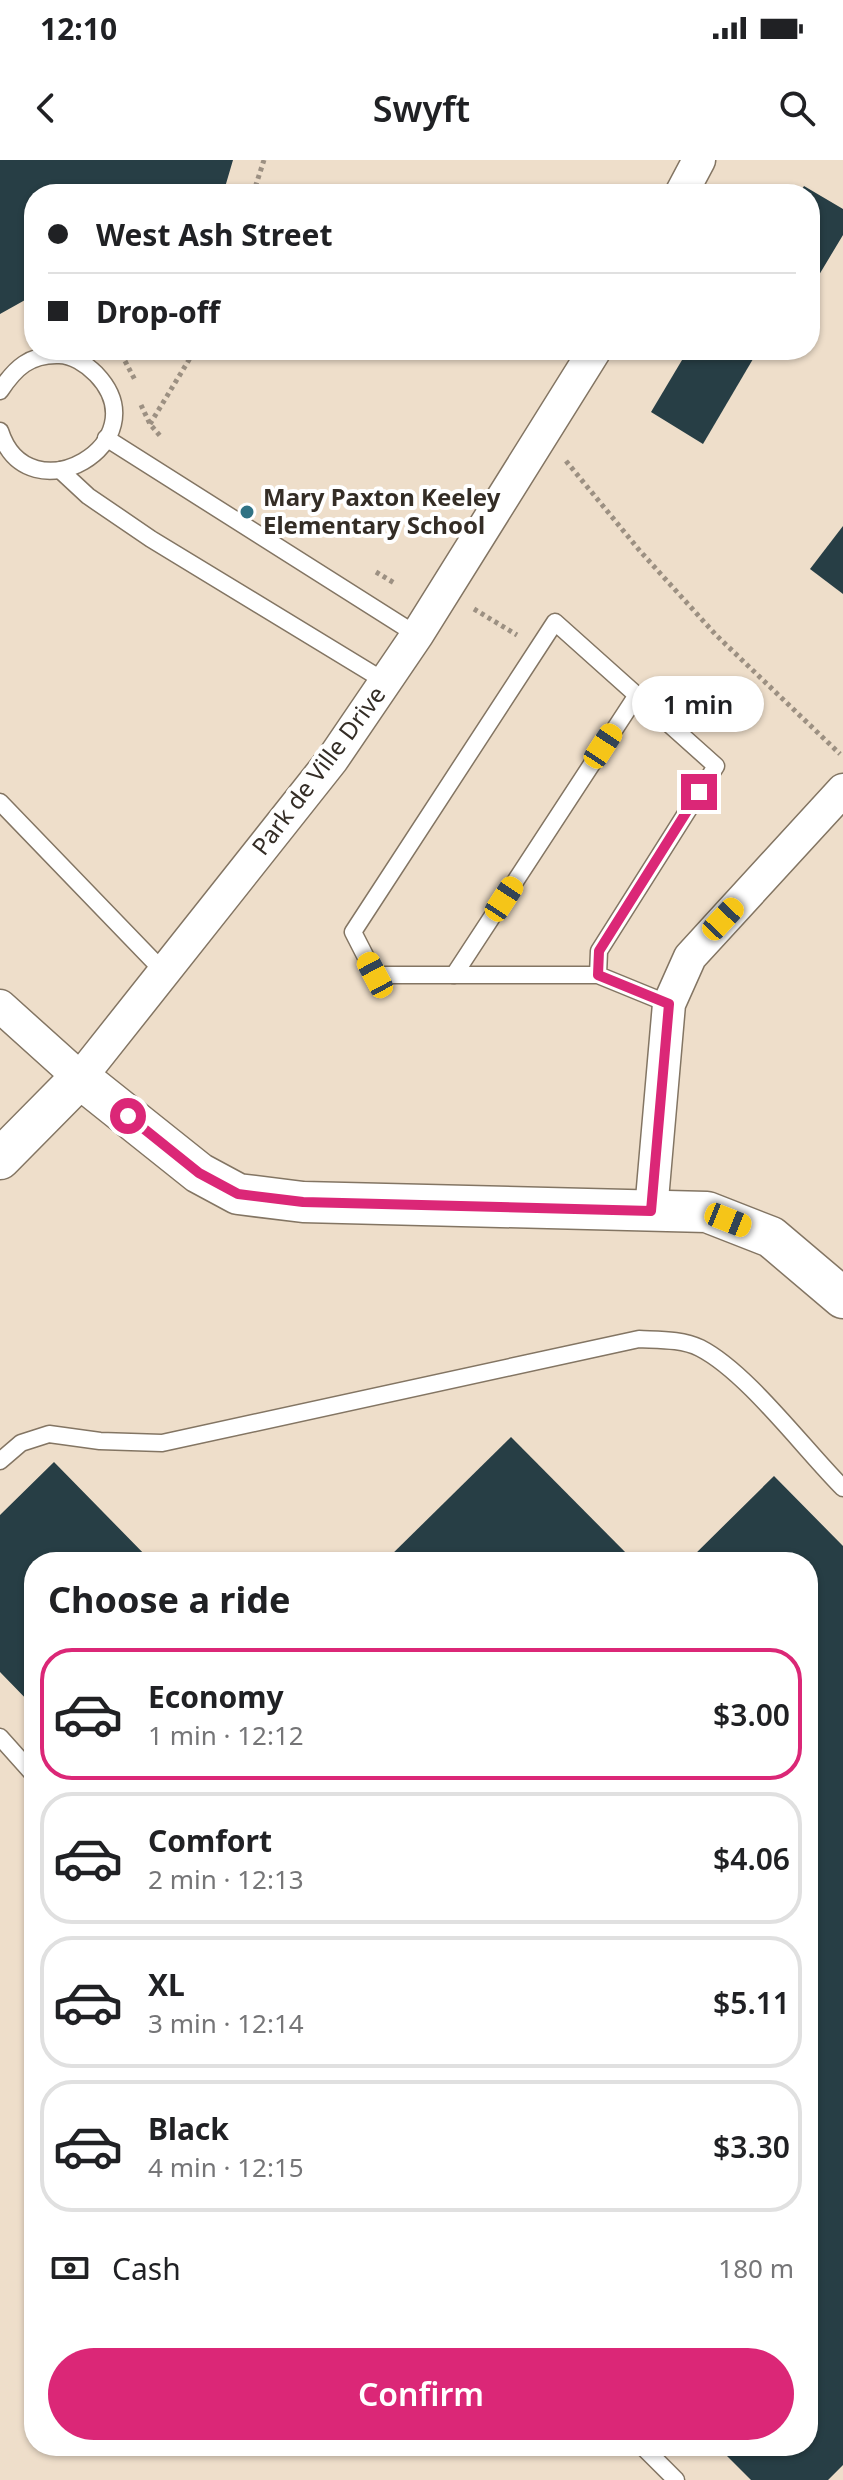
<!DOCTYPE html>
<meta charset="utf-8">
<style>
:root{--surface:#fff;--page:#f6f6f6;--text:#202124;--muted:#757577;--line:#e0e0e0;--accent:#db2777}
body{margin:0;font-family:"Noto Sans",sans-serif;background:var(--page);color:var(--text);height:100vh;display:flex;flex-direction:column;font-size:30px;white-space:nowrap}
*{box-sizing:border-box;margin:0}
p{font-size:26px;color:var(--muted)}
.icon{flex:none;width:44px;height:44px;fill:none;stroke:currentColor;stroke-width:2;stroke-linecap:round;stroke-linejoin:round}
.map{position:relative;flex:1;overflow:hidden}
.drawer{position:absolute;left:24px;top:1392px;width:794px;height:904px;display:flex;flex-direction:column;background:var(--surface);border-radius:32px;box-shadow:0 2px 6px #0004}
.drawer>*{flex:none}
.guide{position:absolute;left:24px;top:24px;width:796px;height:176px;border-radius:32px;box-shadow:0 2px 6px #0004;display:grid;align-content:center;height:176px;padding:0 24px;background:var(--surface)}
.end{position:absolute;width:36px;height:36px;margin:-18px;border:10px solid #db2777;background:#fff;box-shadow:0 0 0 4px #fff}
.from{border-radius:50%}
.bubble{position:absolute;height:56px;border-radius:28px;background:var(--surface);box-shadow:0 2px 6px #0004;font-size:26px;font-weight:600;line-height:56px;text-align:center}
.car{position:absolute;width:24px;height:48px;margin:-24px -12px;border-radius:10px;box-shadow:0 0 6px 2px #0007;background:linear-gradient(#f5c518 24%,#345 0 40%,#f5c518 0 76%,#345 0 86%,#f5c518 0)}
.guide b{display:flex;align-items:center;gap:28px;height:76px;font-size:30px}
.guide b+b{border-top:2px solid var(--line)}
.guide i{width:20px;height:20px;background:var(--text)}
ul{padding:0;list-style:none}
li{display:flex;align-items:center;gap:24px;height:132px;margin:0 16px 12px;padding:0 8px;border:4px solid var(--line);border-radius:32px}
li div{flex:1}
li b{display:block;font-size:30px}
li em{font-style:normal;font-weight:600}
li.selected{border-color:var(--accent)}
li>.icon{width:72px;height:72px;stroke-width:1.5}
h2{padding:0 24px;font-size:36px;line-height:96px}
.pay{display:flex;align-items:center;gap:20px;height:88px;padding:0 24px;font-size:30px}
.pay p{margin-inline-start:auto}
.button{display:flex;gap:16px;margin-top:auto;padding:16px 24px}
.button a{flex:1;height:92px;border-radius:48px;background:var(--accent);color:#fff;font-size:32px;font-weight:600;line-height:92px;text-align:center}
.status{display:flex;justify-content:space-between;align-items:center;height:56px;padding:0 40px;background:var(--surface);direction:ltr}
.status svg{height:22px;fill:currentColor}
header{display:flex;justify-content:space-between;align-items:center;height:104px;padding:0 24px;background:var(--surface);font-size:36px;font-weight:600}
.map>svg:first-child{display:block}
.building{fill:#273e45}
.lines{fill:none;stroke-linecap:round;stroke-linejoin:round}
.service-casing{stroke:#837563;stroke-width:19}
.minor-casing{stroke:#837563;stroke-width:35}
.tertiary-casing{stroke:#837563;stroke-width:43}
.path{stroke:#9c9082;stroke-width:5;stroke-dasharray:4 4;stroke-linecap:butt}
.service{stroke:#fff;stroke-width:16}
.minor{stroke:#fff;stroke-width:32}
.tertiary{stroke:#fff;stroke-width:40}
.route{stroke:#db2777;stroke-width:10}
.poi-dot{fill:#307284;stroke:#fff;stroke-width:3}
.labels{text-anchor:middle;stroke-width:8;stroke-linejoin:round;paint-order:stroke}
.poi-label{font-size:24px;font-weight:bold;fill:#342d26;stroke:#fff;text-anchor:start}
.street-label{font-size:24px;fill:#342d26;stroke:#fff}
</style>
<div class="status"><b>12:10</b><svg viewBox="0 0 49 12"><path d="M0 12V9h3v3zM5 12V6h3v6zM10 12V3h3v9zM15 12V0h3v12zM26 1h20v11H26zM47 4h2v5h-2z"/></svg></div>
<header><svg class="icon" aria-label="back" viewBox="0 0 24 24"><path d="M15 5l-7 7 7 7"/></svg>Swyft<svg class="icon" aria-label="search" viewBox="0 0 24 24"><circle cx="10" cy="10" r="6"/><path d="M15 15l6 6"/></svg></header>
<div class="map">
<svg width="843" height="2320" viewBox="0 0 843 2320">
<rect width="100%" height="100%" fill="#eedeca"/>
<g class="building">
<path d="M0 0H233L223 34H34V135L0 154Z"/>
<path d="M804 26 843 49V75L810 130V34H799Z"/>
<path d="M688 190H738L753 199 703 284 651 252Z"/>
<path d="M843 366V434L810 409Z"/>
<path d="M511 1277 635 1402H384Z"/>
<path d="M54 1302 152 1402H34V1547L0 1512V1355Z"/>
<path d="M774 1316 843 1386V2305L828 2320H751L727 2296 737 2286H808V1402H687Z"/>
</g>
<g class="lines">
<defs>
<g id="service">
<path d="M0 231C15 208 30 194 59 195 72 195 86 204 96 214 162 283 28 359 0 271"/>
<path d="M106 278 417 475"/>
<path d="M60 310 88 336 151 379 386 522"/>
<path d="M0 642 164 812"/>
<path d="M454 815 637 535"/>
<path d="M598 815 599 791 716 606 555 462 353 772 375 815H598L669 844"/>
<path d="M0 1301 21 1283 49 1274 100 1281 162 1283 639 1179C659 1180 682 1179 700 1188 747 1212 804 1289 843 1328"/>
<path d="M0 1577 34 1615"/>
<path d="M642 2286 676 2320"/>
</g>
<g id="minor">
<path d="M681 34 699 0"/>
<path d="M0 846 80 918 332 600 417 475 595 190"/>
<path d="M651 1051 669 844 690 797 843 630"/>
</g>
<path id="tertiary" d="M0 999 80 918 199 1013 238 1034 303 1042 707 1052 771 1077 843 1138"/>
</defs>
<use href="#service" class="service-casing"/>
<use href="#minor" class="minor-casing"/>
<use href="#tertiary" class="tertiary-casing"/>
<g class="path">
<path d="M253 34 264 0"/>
<path d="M125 201 135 220"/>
<path d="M141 245 150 264 161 277"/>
<path d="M150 264 195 190"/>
<path d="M566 301 640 391 716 475 840 594"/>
<path d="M376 412 396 424"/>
<path d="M474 449 517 475"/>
</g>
<use href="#service" class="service"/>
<use href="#minor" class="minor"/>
<use href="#tertiary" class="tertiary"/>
</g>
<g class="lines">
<path class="route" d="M128 956 199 1013 238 1034 303 1042 651 1051 669 844 598 815 599 791 699 632"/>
</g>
<circle class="poi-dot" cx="247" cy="352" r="8"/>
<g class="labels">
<g class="poi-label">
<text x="263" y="346">Mary Paxton Keeley<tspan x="263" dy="28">Elementary School</tspan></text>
</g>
<g class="street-label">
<text transform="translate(319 611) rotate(-53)" y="8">Park de Ville Drive</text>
</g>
</g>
</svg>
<i class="end from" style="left:128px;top:956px"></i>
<i class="end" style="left:699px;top:632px"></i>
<div class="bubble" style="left:632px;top:516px;width:132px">1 min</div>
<i class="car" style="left:603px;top:586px;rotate:33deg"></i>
<i class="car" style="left:504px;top:739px;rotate:33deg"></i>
<i class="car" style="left:723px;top:759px;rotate:43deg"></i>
<i class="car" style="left:375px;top:815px;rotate:332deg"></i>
<i class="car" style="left:728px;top:1060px;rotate:112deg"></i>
<div class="guide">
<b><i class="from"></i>West Ash Street</b>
<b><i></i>Drop-off</b>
</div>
<section class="drawer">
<h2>Choose a ride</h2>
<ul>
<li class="selected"><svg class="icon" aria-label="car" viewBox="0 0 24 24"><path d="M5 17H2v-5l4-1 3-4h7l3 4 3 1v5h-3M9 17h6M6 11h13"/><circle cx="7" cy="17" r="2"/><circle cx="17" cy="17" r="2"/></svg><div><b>Economy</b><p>1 min · 12:12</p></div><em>$3.00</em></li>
<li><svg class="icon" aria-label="car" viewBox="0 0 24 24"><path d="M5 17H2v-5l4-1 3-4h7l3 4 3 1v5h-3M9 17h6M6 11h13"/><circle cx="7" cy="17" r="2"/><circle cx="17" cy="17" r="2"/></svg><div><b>Comfort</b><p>2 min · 12:13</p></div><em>$4.06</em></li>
<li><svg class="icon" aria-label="car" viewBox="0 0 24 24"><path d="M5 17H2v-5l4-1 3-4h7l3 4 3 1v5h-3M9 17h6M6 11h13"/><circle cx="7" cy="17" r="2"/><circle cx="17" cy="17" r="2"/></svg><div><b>XL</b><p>3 min · 12:14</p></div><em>$5.11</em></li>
<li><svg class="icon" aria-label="car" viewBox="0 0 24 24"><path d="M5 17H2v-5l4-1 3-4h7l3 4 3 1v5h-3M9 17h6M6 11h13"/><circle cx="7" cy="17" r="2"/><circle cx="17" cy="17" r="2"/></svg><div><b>Black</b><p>4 min · 12:15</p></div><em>$3.30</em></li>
</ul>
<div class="pay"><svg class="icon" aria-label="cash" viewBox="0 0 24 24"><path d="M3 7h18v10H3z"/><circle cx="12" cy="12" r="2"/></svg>Cash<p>180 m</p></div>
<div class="button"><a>Confirm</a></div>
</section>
</div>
